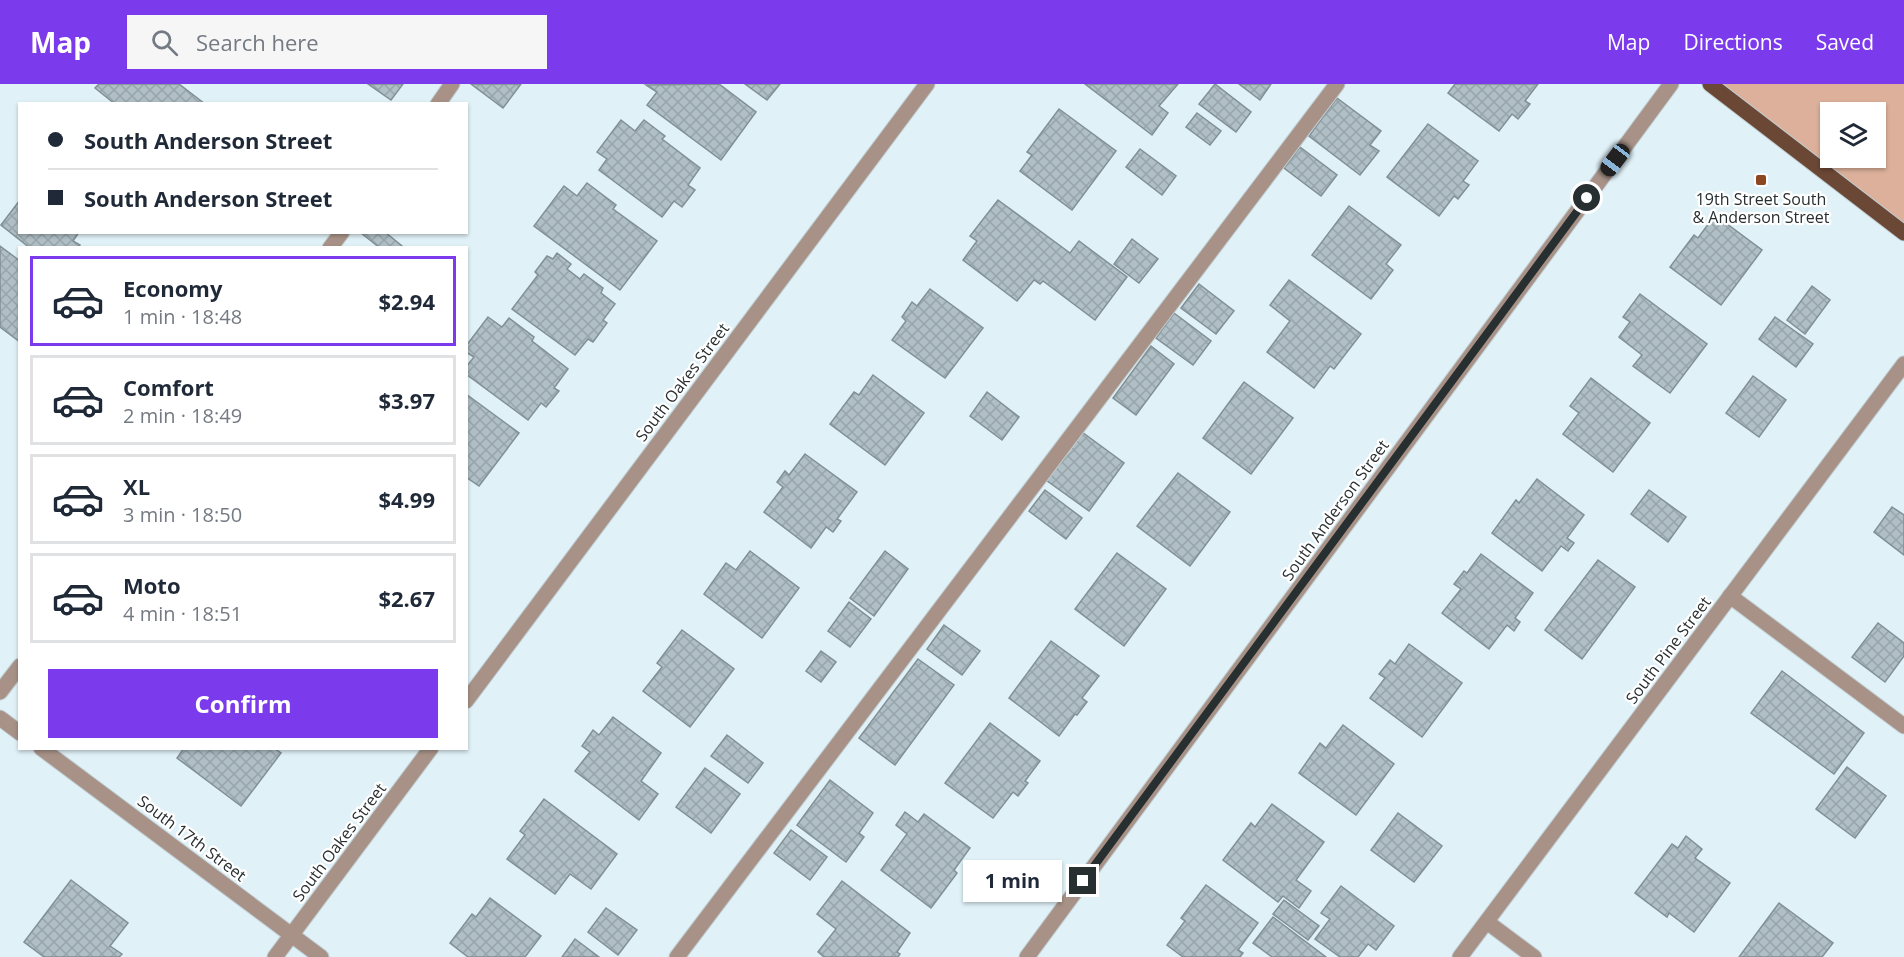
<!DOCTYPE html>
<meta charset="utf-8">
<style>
:root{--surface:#fff;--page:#f6f6f7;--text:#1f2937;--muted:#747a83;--line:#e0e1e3;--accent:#7c3aed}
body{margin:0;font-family:"Open Sans",sans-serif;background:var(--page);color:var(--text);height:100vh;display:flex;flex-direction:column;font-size:22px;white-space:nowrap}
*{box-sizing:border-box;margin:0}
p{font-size:20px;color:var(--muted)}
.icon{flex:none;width:33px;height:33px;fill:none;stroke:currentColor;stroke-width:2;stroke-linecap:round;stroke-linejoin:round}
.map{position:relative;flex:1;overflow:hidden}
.details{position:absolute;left:18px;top:162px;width:450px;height:504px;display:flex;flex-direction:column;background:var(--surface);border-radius:0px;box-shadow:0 2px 4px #0004}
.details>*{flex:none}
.banner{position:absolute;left:18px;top:18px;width:450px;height:132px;border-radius:0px;box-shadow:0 2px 4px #0004;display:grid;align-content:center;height:132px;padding:0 30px;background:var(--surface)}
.fabs{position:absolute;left:1820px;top:18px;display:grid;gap:12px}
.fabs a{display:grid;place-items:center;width:66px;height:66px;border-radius:0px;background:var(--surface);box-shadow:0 2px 4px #0004;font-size:30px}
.end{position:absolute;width:27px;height:27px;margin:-14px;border:8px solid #282f31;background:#fff;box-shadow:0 0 0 3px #fff}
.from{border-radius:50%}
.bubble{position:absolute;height:42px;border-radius:0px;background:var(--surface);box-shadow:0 2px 4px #0004;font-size:20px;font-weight:700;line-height:42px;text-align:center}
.car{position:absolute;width:18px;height:36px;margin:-18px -9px;border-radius:8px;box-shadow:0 0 4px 2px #0007;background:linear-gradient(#222 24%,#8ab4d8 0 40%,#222 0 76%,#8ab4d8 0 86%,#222 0)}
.banner b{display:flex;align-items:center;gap:21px;height:57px;font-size:22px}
.banner b+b{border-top:2px solid var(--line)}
.banner i{width:15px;height:15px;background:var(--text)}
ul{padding:10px 0 0;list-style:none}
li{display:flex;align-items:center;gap:18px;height:90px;margin:0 12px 9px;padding:0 18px;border:3px solid var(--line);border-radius:0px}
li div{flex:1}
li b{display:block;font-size:22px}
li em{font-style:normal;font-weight:700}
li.on{border-color:var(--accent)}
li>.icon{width:54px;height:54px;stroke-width:1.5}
.action{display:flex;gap:12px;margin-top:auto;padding:12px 30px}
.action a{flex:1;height:69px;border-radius:0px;background:var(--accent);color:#fff;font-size:24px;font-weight:700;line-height:69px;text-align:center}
header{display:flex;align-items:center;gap:36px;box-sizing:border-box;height:84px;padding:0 30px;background:var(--accent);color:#fff}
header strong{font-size:28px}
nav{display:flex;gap:33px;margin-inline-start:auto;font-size:21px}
.search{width:420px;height:54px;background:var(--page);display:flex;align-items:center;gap:15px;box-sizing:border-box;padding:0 21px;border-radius:0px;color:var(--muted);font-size:22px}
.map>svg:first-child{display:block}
.grass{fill:#dcb09a;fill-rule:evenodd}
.building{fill:url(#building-cross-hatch);stroke:#809095;stroke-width:1.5}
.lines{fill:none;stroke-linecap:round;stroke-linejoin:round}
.lane-casing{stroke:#bfced3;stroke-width:17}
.street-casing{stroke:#bfced3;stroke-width:17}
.primary-casing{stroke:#bfced3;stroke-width:17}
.lane{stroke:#a89287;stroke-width:15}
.street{stroke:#a89287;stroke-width:15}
.primary{stroke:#6b4735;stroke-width:15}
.route{stroke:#282f31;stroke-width:8}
.poi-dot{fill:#8c4620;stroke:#fff;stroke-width:2}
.labels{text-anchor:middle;stroke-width:4.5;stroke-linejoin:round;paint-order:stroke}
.poi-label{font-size:16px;fill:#282f31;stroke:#fff}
.street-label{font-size:16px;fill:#282f31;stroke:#fff}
</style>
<header>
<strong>Map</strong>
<div class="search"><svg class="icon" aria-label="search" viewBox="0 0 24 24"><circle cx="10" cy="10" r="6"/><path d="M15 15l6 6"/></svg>Search here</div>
<nav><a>Map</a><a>Directions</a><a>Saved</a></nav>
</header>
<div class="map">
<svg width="1904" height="873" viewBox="0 0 1904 873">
<defs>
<pattern id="building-cross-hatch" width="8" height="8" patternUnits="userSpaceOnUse" patternTransform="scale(1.5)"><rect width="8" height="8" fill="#afbfc5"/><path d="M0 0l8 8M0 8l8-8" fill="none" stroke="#97a4aa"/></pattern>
</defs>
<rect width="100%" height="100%" fill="#e0f1f7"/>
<path class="grass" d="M1710 0H1904V149ZM1830 28H1875V74H1830Z"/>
<g class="building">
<path d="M99 0H179L205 20H115L95 4Z"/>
<path d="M368 0H403L391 16Z"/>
<path d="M471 0H521L503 24Z"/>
<path d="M719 0 756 28 721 76 647 21 657 8 646 1Z"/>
<path d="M745 0H780L767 16Z"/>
<path d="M1085 0H1178L1159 22 1168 29 1152 51Z"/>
<path d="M1215 0 1251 28 1236 48 1199 20Z"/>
<path d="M1239 0H1271L1260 16Z"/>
<path d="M1455 0H1538L1525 17 1530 20 1518 35 1512 30 1499 47 1448 9Z"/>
<path d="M1337 14 1381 47 1370 61 1379 67 1360 91 1309 52Z"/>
<path d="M1059 25 1116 67 1072 126 1020 87 1032 71 1027 68Z"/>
<path d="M1197 29 1221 47 1210 61 1186 43Z"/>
<path d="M621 36 635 47 644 36 665 52 662 55 700 84 688 101 695 106 682 123 674 117 662 133 599 86 607 75 597 68Z"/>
<path d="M1428 40 1478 77 1463 97 1469 101 1458 115 1454 112 1439 132 1387 93Z"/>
<path d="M1300 63 1337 91 1321 112 1284 84Z"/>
<path d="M1140 65 1176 92 1162 111 1126 83Z"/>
<path d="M587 99 616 121 613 125 657 157 620 206 534 142 564 102 577 112Z"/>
<path d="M20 116V148H79L73 157 80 161 78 164H30L1 141Z"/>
<path d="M998 116 1070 169 1079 157 1127 193 1095 236 1043 197 1040 200 1034 196 1017 217 963 176 977 157 970 152Z"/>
<path d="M1349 122 1401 161 1386 180 1393 186 1371 215 1312 171Z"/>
<path d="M1715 131 1762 166 1721 221 1670 183 1694 151 1698 154Z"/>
<path d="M385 148 402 162 401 164H380L361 149Z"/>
<path d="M1132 155 1158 175 1139 199 1114 180Z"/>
<path d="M0 162 20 177V258L0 243Z"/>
<path d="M557 169 571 180 567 185 580 195 584 190 603 204 601 209 615 220 603 236 607 239 593 258 588 255 575 271 512 225 538 191 535 188 547 172 553 175Z"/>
<path d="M1289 196 1361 250 1334 285 1330 282 1314 304 1267 268 1290 237 1270 221Z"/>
<path d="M1199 200 1234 227 1216 250 1181 224Z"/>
<path d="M1812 202 1830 216 1805 250 1787 236Z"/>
<path d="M930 205 983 244 945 294 892 256 906 237 902 233 912 218 917 222Z"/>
<path d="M1640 210 1707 260 1670 309 1633 282 1642 271 1619 253 1630 238 1623 233Z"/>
<path d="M1174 229 1211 257 1193 281 1156 254Z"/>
<path d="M488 233 502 243 509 234 534 253 532 257 568 285 554 304 559 307 546 323 541 319 528 336 466 290V283L474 273 466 268V262Z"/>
<path d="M1775 233 1813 260 1796 283 1759 255Z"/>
<path d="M1151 262 1174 280 1136 331 1113 314Z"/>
<path d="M873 291 924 329 885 381 830 340 854 308 859 311Z"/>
<path d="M1753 292 1786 316 1759 353 1726 329Z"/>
<path d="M1591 294 1650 339 1613 388 1563 350 1579 329 1570 322Z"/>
<path d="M1244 298 1293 334 1251 390 1203 354Z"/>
<path d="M987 308 1019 333 1002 356 970 332Z"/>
<path d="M466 310 519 349 479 402 466 393Z"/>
<path d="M1082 348 1124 379 1089 427 1046 396Z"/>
<path d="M805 370 857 408 837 435 841 437 833 448 826 443 811 464 764 428 783 403 777 398 785 387 789 391Z"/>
<path d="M1178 389 1230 428 1190 482 1137 442Z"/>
<path d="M1537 395 1584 431 1567 454 1574 459 1568 467 1561 462 1542 487 1492 449 1516 416 1519 419Z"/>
<path d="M1045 406 1082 434 1066 455 1029 427Z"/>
<path d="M1649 406 1686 433 1668 458 1631 430Z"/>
<path d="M1892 423 1904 431V471L1874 448Z"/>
<path d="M750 467 799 504 762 554 704 510 726 479 736 486Z"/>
<path d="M885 467 908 485 874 532 850 514Z"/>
<path d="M1117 469 1166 505 1124 562 1075 525Z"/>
<path d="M1481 470 1533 509 1515 534 1520 538 1514 547 1507 541 1489 565 1442 529 1461 505 1454 500 1464 487 1467 489Z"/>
<path d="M1598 476 1635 503 1582 575 1545 546Z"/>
<path d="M849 518 871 535 850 563 828 547Z"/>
<path d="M1878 539 1904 559V572L1885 598 1852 573Z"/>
<path d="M944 541 980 567 962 591 927 565Z"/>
<path d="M682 546 734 585 690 643 643 607 662 583 657 579Z"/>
<path d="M1051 557 1099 592 1082 614 1087 618 1077 631 1075 630 1059 652 1009 614Z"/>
<path d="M1409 560 1462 599 1422 653 1370 614 1385 594 1379 590 1390 576 1395 580Z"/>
<path d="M821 567 836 578 821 598 806 587Z"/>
<path d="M918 575 954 601 895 681 859 654Z"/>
<path d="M1782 587 1864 649 1834 690 1751 629Z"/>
<path d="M613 633 661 669 641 697 658 710 639 736 575 687 590 668 582 662 593 646 599 651Z"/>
<path d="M990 639 1040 677 1025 697 1028 699 1018 712 1013 708 993 734 945 699Z"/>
<path d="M1343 641 1394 680 1356 731 1299 689 1320 659 1326 664Z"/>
<path d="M727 651 763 679 748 699 711 672Z"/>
<path d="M184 664H274L281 669 241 722 177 674Z"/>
<path d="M1847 683 1886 712 1855 754 1816 725Z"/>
<path d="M705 684 740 710 711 749 676 723Z"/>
<path d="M830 696 873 729 859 749 864 753 846 778 797 741Z"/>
<path d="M544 715 617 770 591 805 570 790 555 810 507 775 525 751 520 747Z"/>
<path d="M1272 720 1324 758 1296 796 1311 807 1299 824 1283 812 1278 818 1223 776 1251 739 1255 743Z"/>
<path d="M905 728 918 738 924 730 970 764 954 786 957 789 931 824 881 786 907 750 896 741Z"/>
<path d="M1398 729 1442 762 1414 798 1371 766Z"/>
<path d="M791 746 827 773 810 796 774 769Z"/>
<path d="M1686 752 1702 765 1695 774 1730 799 1694 848 1669 829 1667 833 1635 809 1672 760 1678 764Z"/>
<path d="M71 796 128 839 110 862 122 870 119 873H44L24 858Z"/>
<path d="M842 797 910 849 897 868 900 870 898 873H824L818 868 836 845 817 830Z"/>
<path d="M1206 801 1258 839 1238 866 1243 869 1240 873H1183L1167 861 1185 837 1181 834Z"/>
<path d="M1341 802 1394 842 1376 866 1368 860 1358 873H1340L1315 855 1330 835 1321 829Z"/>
<path d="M490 814 541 852 525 873H468L450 859 472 830 476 833Z"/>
<path d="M1284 816 1319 842 1308 856 1273 830Z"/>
<path d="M1779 819 1833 859 1822 873H1739Z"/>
<path d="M606 824 637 846 618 871 588 848Z"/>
<path d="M1273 833 1326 873H1272L1253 859Z"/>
<path d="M575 855 599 873H562Z"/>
</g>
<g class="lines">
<defs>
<g id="lane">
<path d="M438 20 452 0"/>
<path d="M330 164 342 148"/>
<path d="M1730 512 1904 642"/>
<path d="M0 608 20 582"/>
<path d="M677 873 1337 0"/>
</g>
<g id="street">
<path d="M466 617 927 0"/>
<path d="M0 634 20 649"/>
<path d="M41 664 321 873"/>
<path d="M1487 838 1534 873"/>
<path d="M275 873 431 664"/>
<path d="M1027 873 1671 0"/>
<path d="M1460 873 1904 280"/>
</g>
<path id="primary" d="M1710 0 1904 149"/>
</defs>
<use href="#lane" class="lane-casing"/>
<use href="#street" class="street-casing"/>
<use href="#primary" class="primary-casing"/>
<use href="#lane" class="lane"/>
<use href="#street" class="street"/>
<use href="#primary" class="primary"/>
</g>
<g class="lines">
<path class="route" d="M1083 797 1587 114"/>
</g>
<rect class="poi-dot" x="1755" y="90" width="12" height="12" rx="3"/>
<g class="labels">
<g class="poi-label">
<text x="1761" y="121">19th Street South<tspan x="1761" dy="18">&amp; Anderson Street</tspan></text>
</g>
<g class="street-label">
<text transform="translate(682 298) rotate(-53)" y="6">South Oakes Street</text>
<text transform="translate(1335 426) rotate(-54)" y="6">South Anderson Street</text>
<text transform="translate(1668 566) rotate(-53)" y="6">South Pine Street</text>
<text transform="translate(192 754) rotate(37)" y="6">South 17th Street</text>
<text transform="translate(339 758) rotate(-53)" y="6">South Oakes Street</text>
</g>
</g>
</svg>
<div class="fabs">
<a><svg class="icon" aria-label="layers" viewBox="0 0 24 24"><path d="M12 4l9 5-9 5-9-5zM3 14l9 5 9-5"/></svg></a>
</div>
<i class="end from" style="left:1587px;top:114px"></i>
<i class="end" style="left:1083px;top:797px"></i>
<div class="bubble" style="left:963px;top:776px;width:99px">1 min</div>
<i class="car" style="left:1615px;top:76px;rotate:217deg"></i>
<div class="banner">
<b><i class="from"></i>South Anderson Street</b>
<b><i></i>South Anderson Street</b>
</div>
<section class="details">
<ul>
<li class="on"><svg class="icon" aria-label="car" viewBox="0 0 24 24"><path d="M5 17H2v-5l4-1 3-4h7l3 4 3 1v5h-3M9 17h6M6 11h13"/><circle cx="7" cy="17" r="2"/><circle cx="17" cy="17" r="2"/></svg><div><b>Economy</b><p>1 min · 18:48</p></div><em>$2.94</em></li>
<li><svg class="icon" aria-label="car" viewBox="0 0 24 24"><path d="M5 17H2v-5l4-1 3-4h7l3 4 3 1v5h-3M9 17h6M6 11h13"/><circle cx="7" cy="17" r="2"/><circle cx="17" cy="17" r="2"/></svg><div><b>Comfort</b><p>2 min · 18:49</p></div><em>$3.97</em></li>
<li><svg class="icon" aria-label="car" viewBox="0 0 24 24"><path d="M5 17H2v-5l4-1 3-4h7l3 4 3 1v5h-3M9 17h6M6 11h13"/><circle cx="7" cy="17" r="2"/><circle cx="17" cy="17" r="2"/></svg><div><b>XL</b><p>3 min · 18:50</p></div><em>$4.99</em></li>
<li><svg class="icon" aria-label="car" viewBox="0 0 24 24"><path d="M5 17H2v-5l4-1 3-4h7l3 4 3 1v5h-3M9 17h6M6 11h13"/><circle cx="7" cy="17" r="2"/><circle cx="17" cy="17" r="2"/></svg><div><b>Moto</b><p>4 min · 18:51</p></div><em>$2.67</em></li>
</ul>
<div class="action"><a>Confirm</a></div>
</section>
</div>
